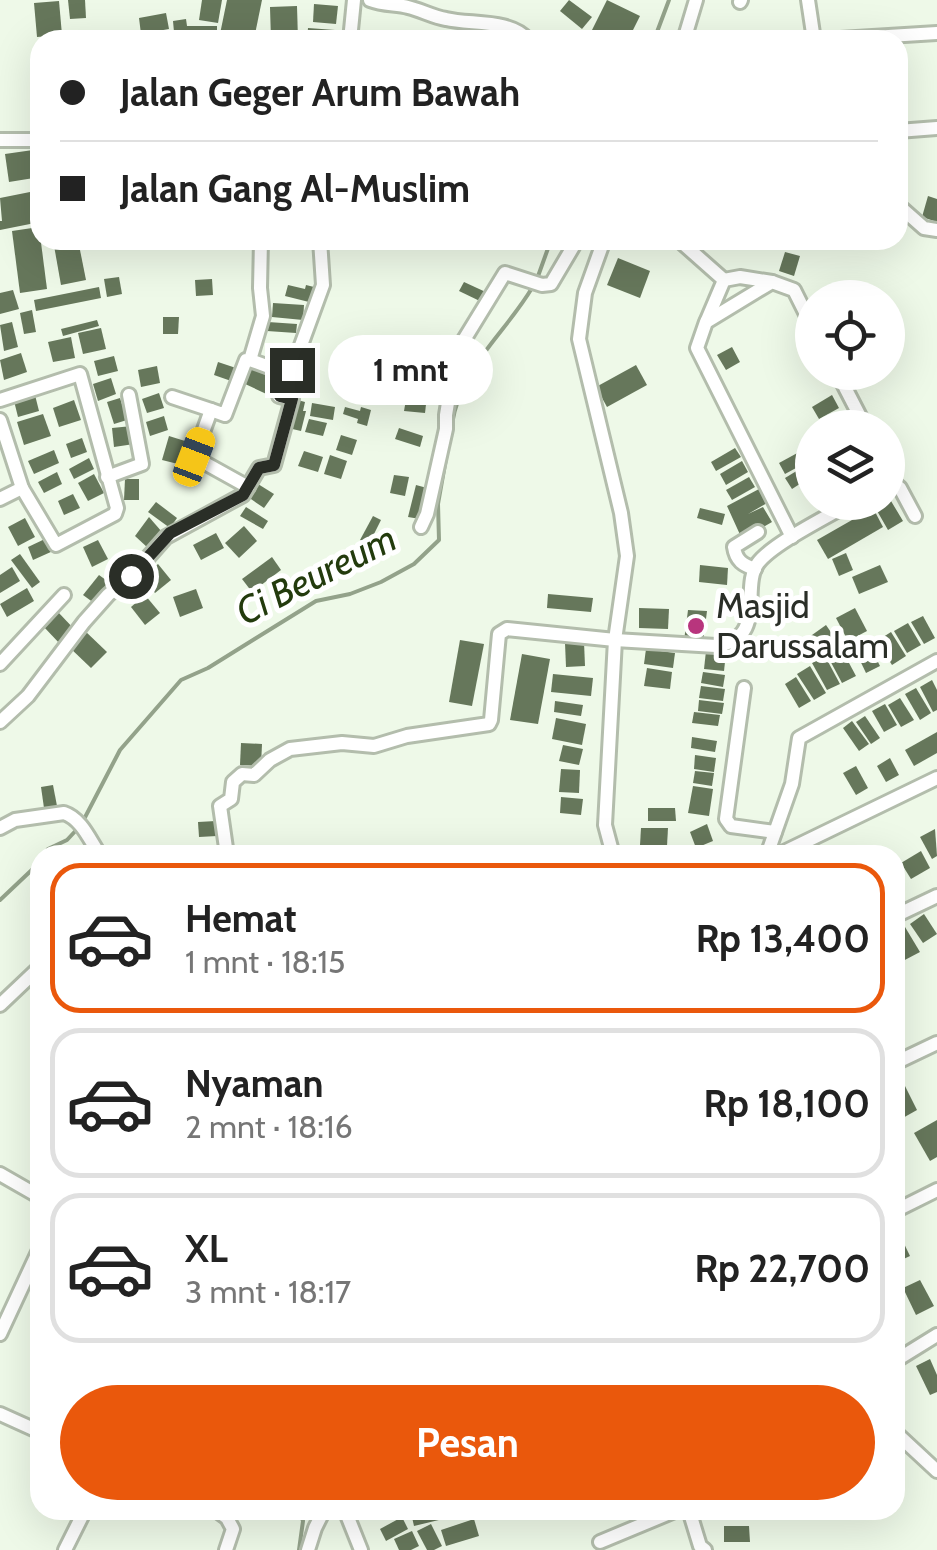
<!DOCTYPE html>
<html lang="id">
<meta charset="utf-8">
<style>
:root{--surface:#fff;--page:#f6f6f6;--text:#222;--muted:#767676;--line:#e0e0e0;--accent:#ea580c}
body{margin:0;font-family:Cabin,sans-serif;background:var(--page);color:var(--text);height:100vh;display:flex;flex-direction:column;font-size:38px;white-space:nowrap}
*{box-sizing:border-box;margin:0}
p{font-size:32px;color:var(--muted)}
.icon{flex:none;width:55px;height:55px;fill:none;stroke:currentColor;stroke-width:2;stroke-linecap:round;stroke-linejoin:round}
.map{position:relative;flex:1;overflow:hidden}
.details{position:absolute;left:30px;top:845px;width:875px;height:675px;display:flex;flex-direction:column;background:var(--surface);border-radius:30px;box-shadow:0 10px 40px #0002}
.details>*{flex:none}
.top-card{position:absolute;left:30px;top:30px;width:878px;height:220px;border-radius:30px;box-shadow:0 10px 40px #0002;display:grid;align-content:center;height:220px;padding:0 30px;background:var(--surface)}
.buttons{position:absolute;left:795px;top:280px;display:grid;gap:20px}
.buttons a{display:grid;place-items:center;width:110px;height:110px;border-radius:50%;background:var(--surface);box-shadow:0 10px 40px #0002;font-size:50px}
.end{position:absolute;width:45px;height:45px;margin:-22px;border:12px solid #2a2e27;background:#fff;box-shadow:0 0 0 5px #fff}
.from{border-radius:50%}
.bubble{position:absolute;height:70px;border-radius:35px;background:var(--surface);box-shadow:0 10px 40px #0002;font-size:32px;font-weight:700;line-height:70px;text-align:center}
.car{position:absolute;width:30px;height:60px;margin:-30px -15px;border-radius:12px;box-shadow:0 0 8px 2px #0007;background:linear-gradient(#f5c518 24%,#345 0 40%,#f5c518 0 76%,#345 0 86%,#f5c518 0)}
.top-card b{display:flex;align-items:center;gap:35px;height:95px;font-size:38px}
.top-card b+b{border-top:2px solid var(--line)}
.top-card i{width:25px;height:25px;background:var(--text)}
ul{padding:18px 0 0;list-style:none}
li{display:flex;align-items:center;gap:30px;height:150px;margin:0 20px 15px;padding:0 10px;border:5px solid var(--line);border-radius:30px}
li div{flex:1}
li b{display:block;font-size:38px}
li em{font-style:normal;font-weight:700}
li.current{border-color:var(--accent)}
li>.icon{width:90px;height:90px;stroke-width:1.5}
.action{display:flex;gap:20px;margin-top:auto;padding:20px 30px}
.action a{flex:1;height:115px;border-radius:60px;background:var(--accent);color:#fff;font-size:40px;font-weight:700;line-height:115px;text-align:center}
.map>svg:first-child{display:block}
.lines{fill:none;stroke-linecap:round;stroke-linejoin:round}
.stream{stroke:#93a28a;stroke-width:4}
.building{fill:#66775b}
.street-casing{stroke:#b3bdac;stroke-width:18}
.street{stroke:#fff;stroke-width:12}
.route{stroke:#2a2e27;stroke-width:12}
.poi-dot{fill:#b8357d;stroke:#fff;stroke-width:4}
.labels{text-anchor:middle;stroke-width:10;stroke-linejoin:round;paint-order:stroke}
.poi-label{font-size:35px;fill:#2a2e27;stroke:#fff;text-anchor:start}
.water-label{font-size:38px;font-style:italic;fill:#233b0d;stroke:#fff}
</style>
<div class="map">
<svg width="937" height="1550" viewBox="0 0 937 1550">
<rect width="100%" height="100%" fill="#eef9e8"/>
<g class="lines">
<g class="stream">
<path d="M654 40 669 0"/>
<path d="M537 279 551 240"/>
<path d="M452 424C461 366 504 335 532 288"/>
<path d="M44 855 48 849 67 840 81 825 120 750 181 680 208 668 316 601 350 594 381 582 414 564 439 540 438 504 447 453"/>
<path d="M0 900 37 865"/>
<path d="M299 1510 303 1521 299 1550"/>
</g>
</g>
<g class="building">
<path d="M68 0H85L86 18 70 19Z"/>
<path d="M202 0H222L218 23 199 20Z"/>
<path d="M227 0H262L254 39 220 34Z"/>
<path d="M569 0 592 17 582 29 560 11Z"/>
<path d="M607 0 640 16 628 40H587Z"/>
<path d="M59 1 62 35 37 37 34 3Z"/>
<path d="M314 4 338 6 336 24 313 22Z"/>
<path d="M297 6 298 40H271L270 7Z"/>
<path d="M166 13 169 29 141 34 139 18Z"/>
<path d="M186 19 187 26H217V38H188V30L174 32 173 21Z"/>
<path d="M308 28 335 30 334 40 307 39Z"/>
<path d="M40 149V177L9 182 5 154Z"/>
<path d="M40 190V222L0 230V221H2L0 198Z"/>
<path d="M928 196 937 199V222L922 217Z"/>
<path d="M39 227 47 289 20 293 12 231Z"/>
<path d="M53 240H78L86 280 61 285Z"/>
<path d="M785 252 800 256 794 276 779 271Z"/>
<path d="M618 258 650 271 640 298 607 285Z"/>
<path d="M119 277 122 294 107 297 104 279Z"/>
<path d="M212 279 213 295 196 296 195 280Z"/>
<path d="M464 282 490 294 486 304 459 291Z"/>
<path d="M288 285 305 289 306 285 318 288 313 303 285 296Z"/>
<path d="M99 287 101 298 36 311 34 300Z"/>
<path d="M13 290 19 309 0 314V293Z"/>
<path d="M273 303 304 305 303 320 272 317Z"/>
<path d="M32 310 36 332 24 334 20 313Z"/>
<path d="M163 317H179L178 334H163Z"/>
<path d="M97 320 99 326 63 336 61 329Z"/>
<path d="M12 322 18 347 4 351 0 325Z"/>
<path d="M268 322 297 324 296 333 267 331Z"/>
<path d="M101 328 106 349 83 354 78 333Z"/>
<path d="M71 337 75 358 53 362 48 342Z"/>
<path d="M732 347 740 362 726 370 717 355Z"/>
<path d="M21 353 27 372 4 380 0 360Z"/>
<path d="M114 356 118 371 98 376 94 361Z"/>
<path d="M218 362 239 369 234 382 214 375Z"/>
<path d="M250 365 282 381 275 398 243 383Z"/>
<path d="M636 365 647 385 607 407 596 387Z"/>
<path d="M157 366 160 383 141 387 138 370Z"/>
<path d="M418 369 441 376 436 389 414 382Z"/>
<path d="M111 378 116 394 98 401 93 384Z"/>
<path d="M159 393 164 408 147 413 142 399Z"/>
<path d="M407 394 427 396 425 413 404 411Z"/>
<path d="M35 395 39 411 18 417 14 401Z"/>
<path d="M832 395 839 408 819 419 812 407Z"/>
<path d="M120 398 127 420 114 424 107 402Z"/>
<path d="M294 399 305 402 303 411H306L301 431 288 428Z"/>
<path d="M74 400 81 420 59 427 53 408Z"/>
<path d="M312 403 335 407 333 420 310 416Z"/>
<path d="M345 407 360 411 361 407 371 410 367 426 357 423 358 419 343 414Z"/>
<path d="M43 414 51 436 24 445 17 422Z"/>
<path d="M164 416 168 430 150 436 146 422Z"/>
<path d="M309 419 327 423 323 436 305 432Z"/>
<path d="M132 426 134 444 114 447 112 428Z"/>
<path d="M399 428 423 436 420 447 395 439Z"/>
<path d="M341 435 357 440 352 455 336 450Z"/>
<path d="M169 436 185 441 178 464 162 460Z"/>
<path d="M82 438 87 452 71 458 66 444Z"/>
<path d="M735 448 741 457 716 471 711 462Z"/>
<path d="M54 450 59 463 34 474 28 461Z"/>
<path d="M304 451 323 457 318 472 298 466Z"/>
<path d="M801 451 807 462 785 474 779 463Z"/>
<path d="M330 455 347 461 341 479 324 474Z"/>
<path d="M89 458 94 469 74 479 69 469Z"/>
<path d="M742 461 748 472 726 485 720 474Z"/>
<path d="M808 464 812 470V476L792 489 785 478Z"/>
<path d="M57 472 62 484 44 493 38 482Z"/>
<path d="M94 474 104 493 88 501 78 483Z"/>
<path d="M394 475 409 477 405 496 390 493Z"/>
<path d="M749 477 755 487 732 500 726 490Z"/>
<path d="M125 479H139V500H124Z"/>
<path d="M258 484 274 494 264 508 248 497Z"/>
<path d="M416 485 427 488 420 519 408 517Z"/>
<path d="M759 489 767 503 748 514 763 507 772 522 742 539 727 506Z"/>
<path d="M73 494 80 508 64 515 58 501Z"/>
<path d="M888 496 903 521 888 530 872 502H888Z"/>
<path d="M156 502 177 518 170 528 148 512Z"/>
<path d="M246 507 268 521 263 529 240 516Z"/>
<path d="M700 508 725 514 722 525 697 518Z"/>
<path d="M873 508 883 527 828 559 817 540Z"/>
<path d="M373 516 381 520 369 544 360 540Z"/>
<path d="M149 517 162 532 148 548 135 536Z"/>
<path d="M25 518 35 537 18 546 8 527Z"/>
<path d="M244 526 257 541 239 558 225 543Z"/>
<path d="M216 533 224 548 201 560 193 545Z"/>
<path d="M47 538 53 551 33 560 28 547Z"/>
<path d="M98 540 108 559 92 567 83 547Z"/>
<path d="M846 553 853 570 839 576 832 559Z"/>
<path d="M20 554 40 582 32 588 11 560Z"/>
<path d="M272 557 281 570 252 592 242 579Z"/>
<path d="M158 564 171 580 155 593 142 578Z"/>
<path d="M700 565 728 568 727 585 699 582Z"/>
<path d="M880 565 888 582 859 594 852 577Z"/>
<path d="M12 567 20 581 0 593V575Z"/>
<path d="M99 575 110 583 94 603 83 595Z"/>
<path d="M27 588 34 601 7 617 0 604Z"/>
<path d="M196 589 203 608 180 617 173 597Z"/>
<path d="M548 594 593 598 591 612 547 608Z"/>
<path d="M145 595 160 613 145 625 131 607Z"/>
<path d="M639 608 669 609 668 629 639 628Z"/>
<path d="M855 608 867 631 848 641 836 618Z"/>
<path d="M688 610 707 611 703 642 684 641Z"/>
<path d="M58 612 76 631 61 645 43 626Z"/>
<path d="M923 616 935 638 924 644 911 622Z"/>
<path d="M908 623 921 645 907 653 894 631Z"/>
<path d="M826 625 837 641 816 655 805 640Z"/>
<path d="M84 630 107 652 91 668 68 646Z"/>
<path d="M891 632 906 656 892 665 877 641Z"/>
<path d="M460 640 484 644 472 706 449 702Z"/>
<path d="M584 642 585 666 566 667 565 643Z"/>
<path d="M868 642 880 666 866 673 854 648Z"/>
<path d="M841 648 856 676 842 683 827 655Z"/>
<path d="M646 649 675 653 673 668 644 664Z"/>
<path d="M706 651 726 653 724 671 704 669Z"/>
<path d="M522 654 550 659 538 724 510 720Z"/>
<path d="M825 656 840 684 827 690 812 663Z"/>
<path d="M810 666 826 693 814 700 797 674Z"/>
<path d="M647 668 672 672 670 689 644 686Z"/>
<path d="M703 672 725 675 723 687 701 683Z"/>
<path d="M553 674 593 678 591 696 551 692Z"/>
<path d="M796 677 811 701 799 708 785 684Z"/>
<path d="M932 680 937 690V710L933 712 920 687Z"/>
<path d="M701 686 725 689 723 701 699 698Z"/>
<path d="M916 688 931 713 920 720 905 694Z"/>
<path d="M900 698 914 720 901 727 888 705Z"/>
<path d="M699 700 724 703 722 714 698 711Z"/>
<path d="M555 701 583 705 581 716 554 712Z"/>
<path d="M885 704 897 725 884 732 872 711Z"/>
<path d="M694 712 720 715 718 726 692 723Z"/>
<path d="M865 716 880 738 871 744 856 722Z"/>
<path d="M556 718 586 724 582 745 552 739Z"/>
<path d="M852 721 869 744 859 751 843 728Z"/>
<path d="M937 732V753L914 766 905 750Z"/>
<path d="M692 737 717 741 715 752 691 748Z"/>
<path d="M241 743 262 744 261 766 240 765Z"/>
<path d="M563 745 583 749 579 765 559 761Z"/>
<path d="M695 755 716 758 714 772 694 769Z"/>
<path d="M890 758 899 775 886 782 877 766Z"/>
<path d="M856 766 868 788 856 795 843 773Z"/>
<path d="M561 769 580 770 579 793 559 792Z"/>
<path d="M695 771 714 773 712 786 693 783Z"/>
<path d="M53 785 57 806 44 808 41 787Z"/>
<path d="M693 786 713 789 709 816 688 813Z"/>
<path d="M561 797 583 799 581 815 560 813Z"/>
<path d="M648 808H675L676 821H648Z"/>
<path d="M216 821 217 836 199 837 198 822Z"/>
<path d="M707 824 713 841 696 848 690 832Z"/>
<path d="M641 828H668L667 846 640 845Z"/>
<path d="M935 829 937 856 932 859 920 837Z"/>
<path d="M921 851 930 868 911 879 901 863Z"/>
<path d="M924 914 937 934 923 943 910 924Z"/>
<path d="M905 927 920 952 901 962 895 952V933Z"/>
<path d="M903 1082 917 1110 901 1119 895 1108V1086Z"/>
<path d="M937 1120V1157L930 1161 914 1133Z"/>
<path d="M895 1225 910 1256 895 1263Z"/>
<path d="M920 1280 934 1306 916 1315 903 1288Z"/>
<path d="M930 1359 937 1375V1392L930 1395 916 1366Z"/>
<path d="M428 1510H441L443 1519 414 1526 411 1513Z"/>
<path d="M402 1517 408 1529 386 1541 380 1529Z"/>
<path d="M474 1519 479 1536 446 1546 441 1530Z"/>
<path d="M431 1524 442 1546 434 1550H427L417 1531Z"/>
<path d="M724 1526H749L750 1542H724Z"/>
<path d="M412 1531 419 1546 411 1550H399L394 1539Z"/>
</g>
<g class="lines">
<defs>
<g id="street">
<path d="M370 0C383 5 396 4 408 7 421 10 433 17 446 19 471 25 510 19 528 40"/>
<path d="M808 0 814 40"/>
<path d="M740 2 741 0"/>
<path d="M350 40 354 0"/>
<path d="M684 40 696 0"/>
<path d="M824 40 937 33"/>
<path d="M898 131 937 128"/>
<path d="M0 140H40"/>
<path d="M898 205 924 228 937 230"/>
<path d="M604 240 585 293 579 339 621 513 627 556 615 640 605 825 613 855"/>
<path d="M680 241 724 280"/>
<path d="M707 320 724 280 740 277 772 282"/>
<path d="M250 360 288 374"/>
<path d="M837 372 866 428"/>
<path d="M172 397 211 410"/>
<path d="M0 400 80 374 117 508 115 514 56 545 22 488 0 420"/>
<path d="M107 477 142 464 129 395"/>
<path d="M888 478 900 488 915 516"/>
<path d="M248 487 194 457 211 410 225 415 246 360H250L263 316 260 288 261 240"/>
<path d="M0 499 22 488"/>
<path d="M421 527 427 514 446 429V415L455 360 459 348 505 273 542 285 551 284 577 240"/>
<path d="M792 537 697 348 706 322 772 282 794 290 812 326"/>
<path d="M755 569C743 565 736 561 734 547L758 532"/>
<path d="M0 664 64 595"/>
<path d="M744 688 726 819 731 826 775 832"/>
<path d="M0 722 28 696 84 622 108 595 136 571 166 537 243 495 259 468 274 465 292 399 279 396 288 374 292 370 323 285 320 240"/>
<path d="M0 828 15 820 64 813C82 819 90 841 100 855"/>
<path d="M227 855 220 806 231 799 233 782 242 774 254 775 270 760 290 749 342 743 374 746 407 736 489 724 491 720 499 634 507 629 615 640 716 646C768 639 740 587 758 563 773 543 829 516 852 502"/>
<path d="M767 855 792 784 799 738 937 661"/>
<path d="M778 855 937 778"/>
<path d="M895 916 937 896"/>
<path d="M0 1005 40 967"/>
<path d="M895 1063 937 1043"/>
<path d="M0 1174 40 1197"/>
<path d="M895 1211 937 1190"/>
<path d="M0 1334 40 1248"/>
<path d="M895 1361 937 1335"/>
<path d="M0 1414 40 1432"/>
<path d="M895 1432 937 1471"/>
<path d="M216 1510 227 1518 233 1529 226 1550"/>
<path d="M345 1510 361 1550"/>
<path d="M689 1510 700 1546 705 1550"/>
<path d="M600 1542 677 1510"/>
<path d="M65 1550 85 1510"/>
<path d="M308 1550 315 1528 324 1510"/>
</g>
</defs>
<use href="#street" class="street-casing"/>
<use href="#street" class="street"/>
</g>
<g class="lines">
<path class="route" d="M131 576 170 533 243 495 259 468 274 465 292 399 280 396 288 374 292 370"/>
</g>
<circle class="poi-dot" cx="696" cy="626" r="10"/>
<g class="labels">
<g class="poi-label">
<text x="716" y="618">Masjid<tspan x="716" dy="40">Darussalam</tspan></text>
</g>
<g class="water-label">
<text transform="translate(316 575) rotate(-27)" y="13">Ci Beureum</text>
</g>
</g>
</svg>
<div class="buttons">
<a><svg class="icon" aria-label="locate" viewBox="0 0 24 24"><circle cx="12" cy="12" r="6"/><path d="M12 2v4M12 18v4M2 12h4M18 12h4"/></svg></a>
<a><svg class="icon" aria-label="layers" viewBox="0 0 24 24"><path d="M12 4l9 5-9 5-9-5zM3 14l9 5 9-5"/></svg></a>
</div>
<i class="end from" style="left:131px;top:576px"></i>
<i class="end" style="left:292px;top:370px"></i>
<div class="bubble" style="left:328px;top:335px;width:165px">1 mnt</div>
<i class="car" style="left:194px;top:457px;rotate:21deg"></i>
<div class="top-card">
<b><i class="from"></i>Jalan Geger Arum Bawah</b>
<b><i></i>Jalan Gang Al-Muslim</b>
</div>
<section class="details">
<ul>
<li class="current"><svg class="icon" aria-label="car" viewBox="0 0 24 24"><path d="M5 17H2v-5l4-1 3-4h7l3 4 3 1v5h-3M9 17h6M6 11h13"/><circle cx="7" cy="17" r="2"/><circle cx="17" cy="17" r="2"/></svg><div><b>Hemat</b><p>1 mnt · 18:15</p></div><em>Rp 13,400</em></li>
<li><svg class="icon" aria-label="car" viewBox="0 0 24 24"><path d="M5 17H2v-5l4-1 3-4h7l3 4 3 1v5h-3M9 17h6M6 11h13"/><circle cx="7" cy="17" r="2"/><circle cx="17" cy="17" r="2"/></svg><div><b>Nyaman</b><p>2 mnt · 18:16</p></div><em>Rp 18,100</em></li>
<li><svg class="icon" aria-label="car" viewBox="0 0 24 24"><path d="M5 17H2v-5l4-1 3-4h7l3 4 3 1v5h-3M9 17h6M6 11h13"/><circle cx="7" cy="17" r="2"/><circle cx="17" cy="17" r="2"/></svg><div><b>XL</b><p>3 mnt · 18:17</p></div><em>Rp 22,700</em></li>
</ul>
<div class="action"><a>Pesan</a></div>
</section>
</div>
